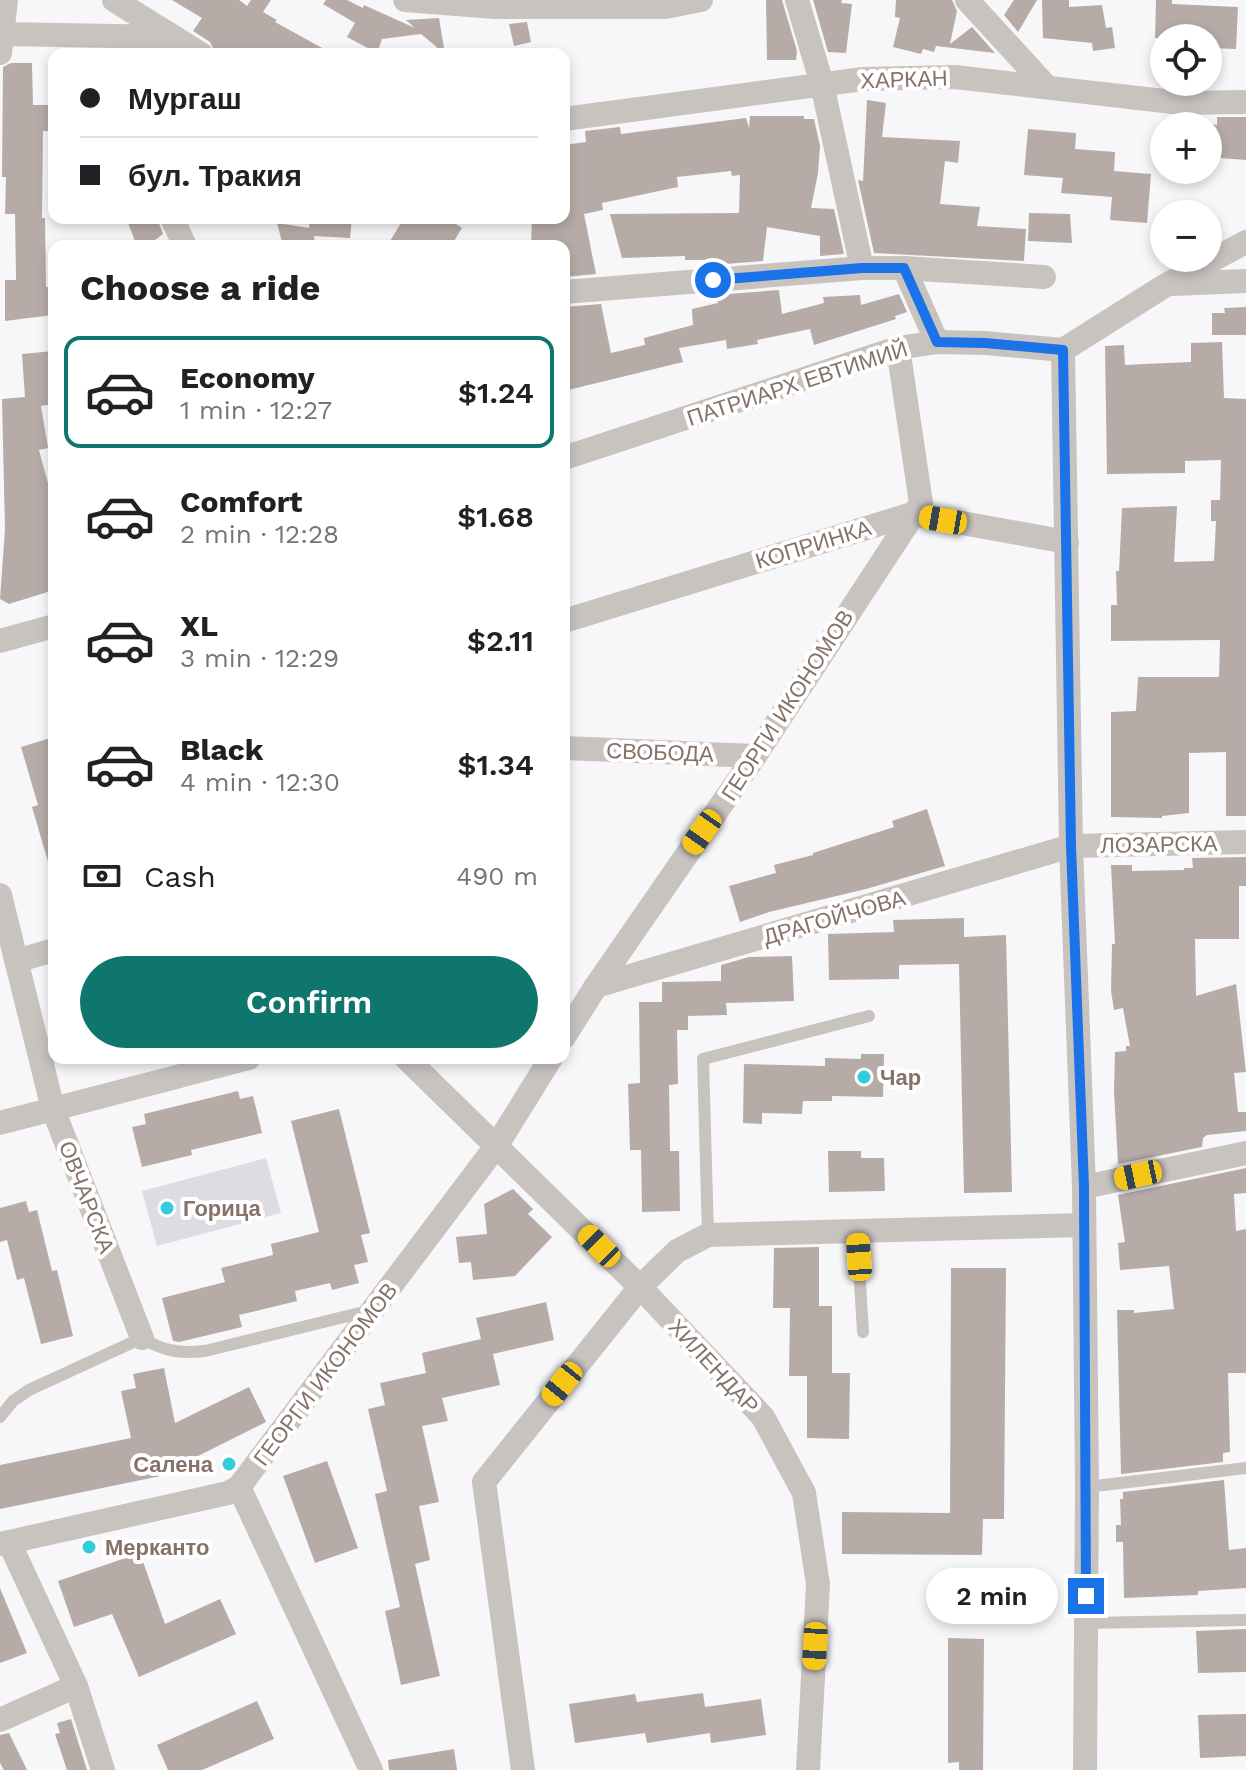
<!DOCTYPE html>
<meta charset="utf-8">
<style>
:root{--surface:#fff;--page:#f6f6f6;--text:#202124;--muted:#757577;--line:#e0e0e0;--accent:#0f766e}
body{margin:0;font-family:"Work Sans",sans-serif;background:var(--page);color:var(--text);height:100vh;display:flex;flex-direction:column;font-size:30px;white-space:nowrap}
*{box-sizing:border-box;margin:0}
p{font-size:26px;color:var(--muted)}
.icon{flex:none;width:44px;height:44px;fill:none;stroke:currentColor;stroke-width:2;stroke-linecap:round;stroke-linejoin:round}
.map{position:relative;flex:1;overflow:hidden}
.panel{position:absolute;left:48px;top:240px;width:522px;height:824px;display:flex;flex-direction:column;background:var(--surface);border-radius:16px;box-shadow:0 4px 12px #0003}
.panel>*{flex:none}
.guide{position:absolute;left:48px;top:48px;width:522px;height:176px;border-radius:16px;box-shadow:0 4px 12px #0003;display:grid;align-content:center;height:176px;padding:0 32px;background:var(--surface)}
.tools{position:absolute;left:1150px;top:24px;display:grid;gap:16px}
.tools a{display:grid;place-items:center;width:72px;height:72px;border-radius:50%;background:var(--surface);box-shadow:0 4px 12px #0003;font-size:40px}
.end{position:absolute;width:36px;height:36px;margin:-18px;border:10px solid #1a73e8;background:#fff;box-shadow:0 0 0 4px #fff}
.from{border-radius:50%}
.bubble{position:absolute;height:56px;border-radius:28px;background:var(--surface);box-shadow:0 4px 12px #0003;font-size:26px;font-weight:600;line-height:56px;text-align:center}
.car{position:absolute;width:24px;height:48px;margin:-24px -12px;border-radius:10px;box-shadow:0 0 6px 2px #0007;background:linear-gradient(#f5c518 24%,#345 0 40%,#f5c518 0 76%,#345 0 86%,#f5c518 0)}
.guide b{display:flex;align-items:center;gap:28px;height:76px;font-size:30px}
.guide b+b{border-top:2px solid var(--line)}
.guide i{width:20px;height:20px;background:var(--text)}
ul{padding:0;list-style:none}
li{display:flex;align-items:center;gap:24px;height:112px;margin:0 16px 12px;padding:0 16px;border:4px solid transparent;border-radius:16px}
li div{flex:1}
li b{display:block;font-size:30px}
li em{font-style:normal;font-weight:600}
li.selected{border-color:var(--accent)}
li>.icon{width:72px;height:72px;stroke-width:1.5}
h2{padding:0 32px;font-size:36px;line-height:96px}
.pay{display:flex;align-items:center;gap:20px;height:88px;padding:0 32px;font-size:30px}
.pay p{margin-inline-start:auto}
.action{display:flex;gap:16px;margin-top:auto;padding:16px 32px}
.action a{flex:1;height:92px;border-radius:48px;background:var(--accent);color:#fff;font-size:32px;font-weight:600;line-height:92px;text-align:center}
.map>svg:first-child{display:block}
.green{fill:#dedbe3}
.building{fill:#b6aba7}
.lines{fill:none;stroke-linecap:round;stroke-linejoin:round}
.lane{stroke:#c9c3c0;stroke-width:12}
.street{stroke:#c9c3c0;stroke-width:24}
.route{stroke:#1a73e8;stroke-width:10}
.poi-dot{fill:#32cddd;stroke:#fff;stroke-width:3}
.labels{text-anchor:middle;stroke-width:8;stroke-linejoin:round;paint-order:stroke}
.street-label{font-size:22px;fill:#877269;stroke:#fff}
.poi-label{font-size:22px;font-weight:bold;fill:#877269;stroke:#fff;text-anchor:start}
</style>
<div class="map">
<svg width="1246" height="1770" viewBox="0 0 1246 1770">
<rect width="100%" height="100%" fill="#f7f7f9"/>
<path class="green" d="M266 1158 281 1213 157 1246 142 1191Z"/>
<g class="building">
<path d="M172 0H239L247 6 251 0H271L263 12 277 20 275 22 333 54H216L210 42 193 31 202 18Z"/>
<path d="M326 0H347L363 8 364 5 415 28 406 20 439 18 445 54 421 34 382 39 377 53 347 37 355 23 323 4Z"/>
<path d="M766 0H782L797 51 796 60H767Z"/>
<path d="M813 0H842L841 3 852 4 846 53 828 52Z"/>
<path d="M896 0H952L957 11 950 44 972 27 995 53 936 46 934 52 923 49 921 54 893 47 900 18 895 17Z"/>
<path d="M1014 0H1037L1018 32 1004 15Z"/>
<path d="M1042 0H1069V7L1102 5 1106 28 1112 27 1115 48 1093 51 1092 43 1043 38Z"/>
<path d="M1156 0H1172V4L1238 7 1236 49 1208 48V38H1155Z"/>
<path d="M527 22 531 42 514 46 509 24Z"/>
<path d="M11 63H32L33 105H49L48 131H43L42 218H45L46 287H51L53 315 5 321V280H16L15 214H5L6 177H2L3 67Z"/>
<path d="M867 100 886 103 882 137 960 141 958 163 945 161 940 204 980 207 977 226 1026 229 1024 261 874 253 858 180 863 181Z"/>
<path d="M750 116H804V119H814L820 146 818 173 811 208 834 209 844 254 820 256V236L767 227 763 261 713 265V260H685V256L622 258 610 214 739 213 740 175 732 176 731 171 677 177 678 187 602 203 603 210 584 214 596 274 564 277V246H531L532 218H564V145L586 142 585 131 620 127 621 134 746 118 749 128Z"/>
<path d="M1217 117H1246V160L1208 157V124L1217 125Z"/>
<path d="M1028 129 1076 133 1075 149 1115 152 1114 171 1151 174 1147 223 1110 220 1112 197 1061 193 1063 178 1024 175Z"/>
<path d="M1029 213 1070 214 1072 243 1028 241Z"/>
<path d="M126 218H157L163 234 147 246H137Z"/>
<path d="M310 218H352L350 238 314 236 315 246H283L277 223 309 228Z"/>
<path d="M404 218H446L462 228 451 246H387Z"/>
<path d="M779 290 782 314 824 303 823 297 860 295 861 305 899 294 907 312 895 316 896 319 814 345 810 329 757 340 758 344 727 349 726 340 679 348 683 362 564 391V307L601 304 611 353 645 345 644 338 693 325 692 309 718 303 717 295Z"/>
<path d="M1246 307V335H1212V313H1225L1224 308Z"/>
<path d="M1222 342 1224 398 1246 399V816H1226V752L1189 753V813L1162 816V818L1111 817V712L1136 711 1138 677H1219L1220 640 1111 641V605H1117L1116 571H1119L1122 508 1177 506 1174 562 1214 561 1216 521H1211V500H1220L1221 460 1185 461V473L1107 474 1105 346 1124 345 1125 365 1144 364 1191 362V343Z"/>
<path d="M54 351V404L41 406 48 448 39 450 49 487 54 485V590L9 604 0 599 5 529 2 399 25 397 22 354Z"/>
<path d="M54 737V864L49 865 32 807 38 805 21 747Z"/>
<path d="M927 809 945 866 866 889 769 912 740 922 729 886 776 873 774 865 813 855V853L894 827 892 821Z"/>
<path d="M1246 857V886H1239V939H1195L1196 996 1236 984 1246 1072 1234 1073 1238 1112H1246V1131L1207 1135 1203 1138 1202 1147 1118 1164 1114 1091 1115 1052 1126 1051V1046H1130L1123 1008 1114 1010 1111 991 1112 944H1115L1111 865H1132V871L1184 870V868H1193L1192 858Z"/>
<path d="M964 918V937L1006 935 1012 1192 964 1193 959 964 899 965V979L829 980 828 934 894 932 893 920Z"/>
<path d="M792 956 794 1001 726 1003 727 1015 688 1016V1030H677L678 1084 669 1085 670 1151H679L680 1211 642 1212 641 1150H630L628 1084 640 1083 639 1002H662V982L721 981V965L749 957Z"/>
<path d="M861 1054H884L883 1097 832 1096V1101H803L802 1114 762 1113V1124L743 1123 744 1064 825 1066V1058L861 1059Z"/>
<path d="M238 1091 240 1099 253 1096 262 1133 191 1150 192 1155 142 1167 132 1127 146 1124 144 1114Z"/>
<path d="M339 1109 370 1233 361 1235 368 1262 354 1265 359 1283 332 1290 330 1283 295 1291 297 1301 239 1315 242 1327 179 1342 173 1341 162 1298 225 1282 221 1268 273 1255 271 1244 319 1232 291 1121Z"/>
<path d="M828 1151H861V1158H884L885 1191 829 1192Z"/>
<path d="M1246 1168V1193L1234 1194 1236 1231 1246 1229V1373H1228L1230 1452 1223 1453V1462L1121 1474 1117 1310H1134V1313L1174 1309 1169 1266 1120 1270 1118 1243 1125 1242 1118 1195Z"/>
<path d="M513 1189 533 1209 528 1214 552 1237 515 1276 473 1280 471 1262 459 1263 456 1237 487 1234 484 1204Z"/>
<path d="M26 1201 29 1212 37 1210 52 1271 57 1270 73 1336 41 1344 24 1278 17 1280 7 1240 0 1242V1208Z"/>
<path d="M819 1247V1306H832V1373H850L849 1439 807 1438V1376H789L790 1308H773L774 1248Z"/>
<path d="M951 1268H1006L1004 1519H983L982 1555 842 1554V1512L950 1513Z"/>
<path d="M546 1302 554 1340 493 1354 500 1385 442 1398 448 1421 422 1426 439 1502 419 1506 430 1560 415 1564 440 1676 401 1685 385 1611 400 1607 375 1494 387 1491 368 1409 385 1405 380 1383 426 1373 422 1353 481 1339 476 1318Z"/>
<path d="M164 1368 175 1423 249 1387 266 1422 184 1463 185 1471 0 1509V1465L131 1438 121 1391 136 1388 133 1374Z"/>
<path d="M327 1461 358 1548 315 1563 283 1476Z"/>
<path d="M1224 1480 1229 1550 1246 1548V1588L1198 1591V1595L1124 1598 1123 1542H1116V1525H1121L1120 1499H1123V1492Z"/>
<path d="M140 1553 165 1624 220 1599 236 1634 139 1677 112 1614 74 1627 58 1581Z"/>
<path d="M0 1588 27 1653 0 1663Z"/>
<path d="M1246 1629V1672L1198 1673 1196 1631Z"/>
<path d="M948 1638 984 1639 983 1770H959V1762L948 1763Z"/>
<path d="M703 1693 705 1707 761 1699 766 1735 711 1743 710 1733 647 1743 645 1733 575 1743 569 1704 635 1694 637 1702Z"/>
<path d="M257 1701 274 1739 202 1770H168L157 1745Z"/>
<path d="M1246 1714V1756L1200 1758 1198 1715Z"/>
<path d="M71 1719 87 1770H67L55 1734 60 1733 57 1723Z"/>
<path d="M9 1733 27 1770H4L0 1763V1735Z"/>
<path d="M454 1749 457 1770H389L388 1760Z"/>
</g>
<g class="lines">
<g class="lane">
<path d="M857 1233 863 1332"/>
<path d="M708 1235 703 1059 869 1016"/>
<path d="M0 1417 13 1401 29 1390 142 1338C163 1351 180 1354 205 1351L368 1311"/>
<path d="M1087 1487 1246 1468"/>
<path d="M1086 1623 1246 1620"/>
</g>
<g class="street">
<path d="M114 0 201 54"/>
<path d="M405 0 495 7H665L701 0"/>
<path d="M797 0 822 84 862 268"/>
<path d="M967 0 1046 86"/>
<path d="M0 34 174 37"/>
<path d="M0 53 6 0"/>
<path d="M564 119 863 79 955 77 1181 103 1246 102"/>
<path d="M172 218 185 246"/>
<path d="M904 268 937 342"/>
<path d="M1172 284 1246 281"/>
<path d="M564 292 862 268H904L1044 277"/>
<path d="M1063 350 1071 846 1084 1187 1087 1487 1085 1770"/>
<path d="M564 458 898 348 937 342 985 343 1063 350 1166 285 1246 242"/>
<path d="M564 621 912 514 1067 542"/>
<path d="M0 641 54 626"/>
<path d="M564 748 755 756"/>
<path d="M0 895 53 1109 142 1338"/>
<path d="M16 961 54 950"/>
<path d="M596 986 1071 846 1246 842"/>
<path d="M564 1037 596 986 755 756 921 503 898 348"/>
<path d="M406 1058 640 1287 763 1417 804 1493 818 1584 808 1770"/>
<path d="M0 1123 249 1058"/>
<path d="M1084 1187 1246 1153"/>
<path d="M239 1487 371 1770"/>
<path d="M9 1542 76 1686 103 1770"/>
<path d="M0 1544 228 1493 239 1487 497 1145 551 1058"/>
<path d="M0 1720 76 1686"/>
<path d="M523 1770 484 1482 640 1287 677 1251 708 1235 1084 1225"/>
</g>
</g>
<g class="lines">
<path class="route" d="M713 280 862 268H904L937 342 985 343 1063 350 1071 846 1084 1187 1086 1596"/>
</g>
<g class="poi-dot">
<circle cx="864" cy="1077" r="8"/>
<circle cx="167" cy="1208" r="8"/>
<circle cx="229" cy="1464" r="8"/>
<circle cx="89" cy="1547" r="8"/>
</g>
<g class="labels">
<g class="street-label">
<text transform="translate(904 79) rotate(-2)" y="8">ХАРКАН</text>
<text transform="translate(797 383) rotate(-18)" y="8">ПАТРИАРХ ЕВТИМИЙ</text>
<text transform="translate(813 544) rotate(-17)" y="8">КОПРИНКА</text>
<text transform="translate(787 705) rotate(-57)" y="8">ГЕОРГИ ИКОНОМОВ</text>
<text transform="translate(660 752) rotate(2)" y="8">СВОБОДА</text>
<text transform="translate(1159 844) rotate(-1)" y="8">ЛОЗАРСКА</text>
<text transform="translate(834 917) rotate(-16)" y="8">ДРАГОЙЧОВА</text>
<text transform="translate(87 1197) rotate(69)" y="8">ОВЧАРСКА</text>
<text transform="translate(714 1366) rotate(47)" y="8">ХИЛЕНДАР</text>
<text transform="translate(325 1374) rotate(-53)" y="8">ГЕОРГИ ИКОНОМОВ</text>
</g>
<g class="poi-label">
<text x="880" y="1085">Чар</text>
<text x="183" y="1216">Горица</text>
<text x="213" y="1472" text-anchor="end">Салена</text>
<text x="105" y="1555">Мерканто</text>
</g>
</g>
</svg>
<div class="tools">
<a><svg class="icon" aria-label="locate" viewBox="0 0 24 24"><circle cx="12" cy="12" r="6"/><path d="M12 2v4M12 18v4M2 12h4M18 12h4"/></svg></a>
<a>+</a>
<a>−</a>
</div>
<i class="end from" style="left:713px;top:280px"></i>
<i class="end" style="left:1086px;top:1596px"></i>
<div class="bubble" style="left:926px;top:1568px;width:132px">2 min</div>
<i class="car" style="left:943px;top:520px;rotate:280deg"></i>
<i class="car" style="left:702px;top:832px;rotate:215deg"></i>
<i class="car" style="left:1138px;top:1175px;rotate:258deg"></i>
<i class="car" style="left:599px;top:1246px;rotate:315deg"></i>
<i class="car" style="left:859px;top:1257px;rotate:356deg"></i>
<i class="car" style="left:562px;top:1384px;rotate:219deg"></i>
<i class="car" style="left:815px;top:1646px;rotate:183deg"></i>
<div class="guide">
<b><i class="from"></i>Мургаш</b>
<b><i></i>бул. Тракия</b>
</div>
<section class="panel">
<h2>Choose a ride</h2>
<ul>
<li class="selected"><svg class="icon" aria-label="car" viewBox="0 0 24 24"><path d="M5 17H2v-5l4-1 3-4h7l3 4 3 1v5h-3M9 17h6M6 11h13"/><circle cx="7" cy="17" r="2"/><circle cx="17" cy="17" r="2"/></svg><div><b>Economy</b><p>1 min · 12:27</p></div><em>$1.24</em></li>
<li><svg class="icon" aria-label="car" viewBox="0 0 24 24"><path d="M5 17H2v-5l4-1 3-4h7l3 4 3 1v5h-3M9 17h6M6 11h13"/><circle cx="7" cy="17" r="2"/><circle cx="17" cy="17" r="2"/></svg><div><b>Comfort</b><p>2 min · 12:28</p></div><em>$1.68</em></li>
<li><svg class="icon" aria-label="car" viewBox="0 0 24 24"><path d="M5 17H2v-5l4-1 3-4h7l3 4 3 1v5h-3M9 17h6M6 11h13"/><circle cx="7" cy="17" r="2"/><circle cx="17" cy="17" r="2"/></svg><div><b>XL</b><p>3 min · 12:29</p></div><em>$2.11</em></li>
<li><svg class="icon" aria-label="car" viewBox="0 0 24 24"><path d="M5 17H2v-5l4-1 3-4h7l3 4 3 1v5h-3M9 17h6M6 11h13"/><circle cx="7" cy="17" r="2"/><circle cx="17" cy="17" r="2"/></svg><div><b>Black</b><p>4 min · 12:30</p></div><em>$1.34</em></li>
</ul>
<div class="pay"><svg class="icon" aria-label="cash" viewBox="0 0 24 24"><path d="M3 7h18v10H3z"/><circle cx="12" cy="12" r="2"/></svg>Cash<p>490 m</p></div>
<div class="action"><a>Confirm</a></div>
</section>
</div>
